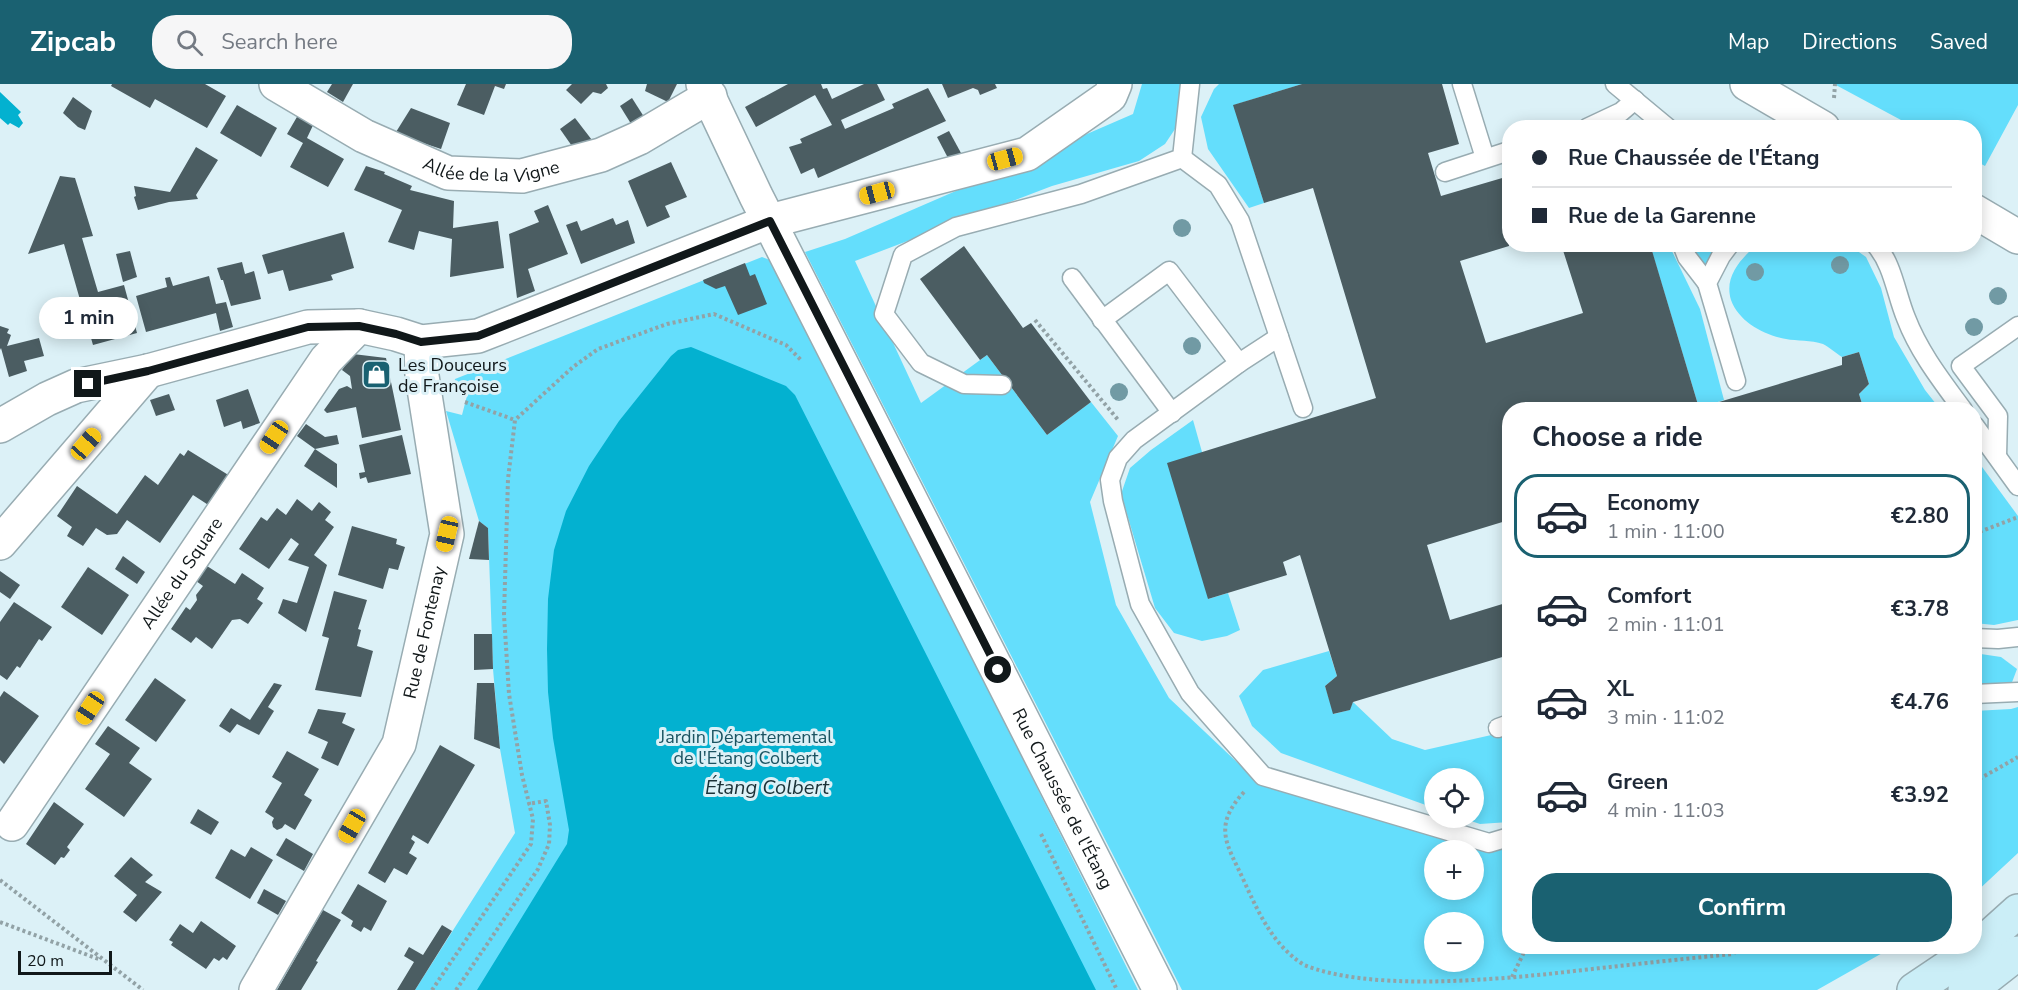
<!DOCTYPE html>
<meta charset="utf-8">
<style>
:root{--surface:#fff;--page:#f6f6f7;--text:#1f2937;--muted:#747a83;--line:#e0e1e3;--accent:#1a6171}
body{margin:0;font-family:"Nunito Sans",sans-serif;background:var(--page);color:var(--text);height:100vh;display:flex;flex-direction:column;font-size:22px;white-space:nowrap}
*{box-sizing:border-box;margin:0}
p{font-size:20px;color:var(--muted)}
.icon{flex:none;width:33px;height:33px;fill:none;stroke:currentColor;stroke-width:2;stroke-linecap:round;stroke-linejoin:round}
.map{position:relative;flex:1;overflow:hidden}
.details{position:absolute;left:1502px;top:318px;width:480px;height:552px;display:flex;flex-direction:column;background:var(--surface);border-radius:24px;box-shadow:0 3px 15px #0003}
.details>*{flex:none}
.guide{position:absolute;left:1502px;top:36px;width:480px;height:132px;border-radius:24px;box-shadow:0 3px 15px #0003;display:grid;align-content:center;height:132px;padding:0 30px;background:var(--surface)}
.fabs{position:absolute;left:1424px;top:684px;display:grid;gap:12px}
.fabs a{display:grid;place-items:center;width:60px;height:60px;border-radius:50%;background:var(--surface);box-shadow:0 3px 15px #0003;font-size:30px}
.scale{position:absolute;left:18px;bottom:15px;width:94px;box-sizing:border-box;padding-left:6px;border:3px solid #11181a;border-top:0;font-size:16px;line-height:21px;white-space:nowrap;color:#11181a;-webkit-text-stroke:4px #dcf1f7;paint-order:stroke}
.end{position:absolute;width:27px;height:27px;margin:-14px;border:8px solid #11181a;background:#fff;box-shadow:0 0 0 3px #fff}
.from{border-radius:50%}
.bubble{position:absolute;height:42px;border-radius:21px;background:var(--surface);box-shadow:0 3px 15px #0003;font-size:20px;font-weight:700;line-height:42px;text-align:center}
.car{position:absolute;width:18px;height:36px;margin:-18px -9px;border-radius:8px;box-shadow:0 0 4px 2px #0007;background:linear-gradient(#f5c518 24%,#345 0 40%,#f5c518 0 76%,#345 0 86%,#f5c518 0)}
.guide b{display:flex;align-items:center;gap:21px;height:57px;font-size:22px}
.guide b+b{border-top:2px solid var(--line)}
.guide i{width:15px;height:15px;background:var(--text)}
ul{padding:0;list-style:none}
li{display:flex;align-items:center;gap:18px;height:84px;margin:0 12px 9px;padding:0 18px;border:3px solid transparent;border-radius:24px}
li div{flex:1}
li b{display:block;font-size:22px}
li em{font-style:normal;font-weight:700}
li.on{border-color:var(--accent)}
li>.icon{width:54px;height:54px;stroke-width:1.5}
h2{padding:0 30px;font-size:27px;line-height:72px}
.cta{display:flex;gap:12px;margin-top:auto;padding:12px 30px}
.cta a{flex:1;height:69px;border-radius:24px;background:var(--accent);color:#fff;font-size:24px;font-weight:700;line-height:69px;text-align:center}
header{display:flex;align-items:center;gap:36px;box-sizing:border-box;height:84px;padding:0 30px;background:var(--accent);color:#fff}
header strong{font-size:28px}
nav{display:flex;gap:33px;margin-inline-start:auto;font-size:21px}
.search{width:420px;height:54px;background:var(--page);display:flex;align-items:center;gap:15px;box-sizing:border-box;padding:0 21px;border-radius:24px;color:var(--muted);font-size:22px}
.map>svg:first-child{display:block}
.green{fill:#64defc;fill-rule:evenodd}
.water{fill:#03b1d0}
.building{fill:#4b5d62}
.lines{fill:none;stroke-linecap:round;stroke-linejoin:round}
.service-casing{stroke:#98acb2;stroke-width:21}
.minor-casing{stroke:#98acb2;stroke-width:36}
.secondary-casing{stroke:#98acb2;stroke-width:36}
.path{stroke:#92a2a6;stroke-width:4;stroke-dasharray:3 3;stroke-linecap:butt}
.service{stroke:#fff;stroke-width:18}
.minor{stroke:#fff;stroke-width:33}
.secondary{stroke:#cbeef7;stroke-width:33}
.tree{fill:#719aa4}
.route{stroke:#11181a;stroke-width:8}
.labels{text-anchor:middle;stroke-width:6;stroke-linejoin:round;paint-order:stroke}
.street-label{font-size:18px;fill:#11181a;stroke:#dcf1f7}
.poi-label{font-size:18px;fill:#11181a;stroke:#dcf1f7;text-anchor:start}
.park-label{font-size:18px;fill:#1a5361;stroke:#dcf1f7}
.water-label{font-size:20px;font-style:italic;fill:#1a3137;stroke:#dcf1f7}
</style>
<header>
<strong>Zipcab</strong>
<div class="search"><svg class="icon" aria-label="search" viewBox="0 0 24 24"><circle cx="10" cy="10" r="6"/><path d="M15 15l6 6"/></svg>Search here</div>
<nav><a>Map</a><a>Directions</a><a>Saved</a></nav>
</header>
<div class="map">
<svg width="2018" height="906" viewBox="0 0 2018 906">
<rect width="100%" height="100%" fill="#dcf1f7"/>
<g class="green">
<path d="M1142 0H1181L1179 39 1165 60 1139 77 1052 102 855 177 921 319 987 271 1047 351 1091 318 1118 352 1090 418 1116 521 1169 614 1257 697 1428 751 1492 768 1509 763V862L1893 863 1817 906H1182L805 168 845 155 1133 30ZM1434 766H1473V806H1434ZM1434 838H1473V878H1434Z"/>
<path d="M1219 0H1302L1234 21 1264 119 1249 124 1208 65 1201 33 1214 5Z"/>
<path d="M1834 0H2018V21L1985 82 1974 76V44L1914 43Z"/>
<path d="M1650 161H1669L1700 225 1724 316 1699 324Z"/>
<path d="M1690 161H1717L1705 187Z"/>
<path d="M1756 161H1849L1866 173 1881 204 1894 253 1925 306 1940 325H1864L1859 310 1869 300 1859 268 1842 273C1836 269 1829 263 1823 260 1811 256 1797 257 1786 255 1764 251 1739 238 1731 216 1724 193 1740 176 1756 161Z"/>
<path d="M762 173 775 178 1138 906H415L515 749 500 665 493 585 488 444 479 437 446 327 462 331 469 304 454 300 455 295Z"/>
<path d="M1193 336 1202 368 1208 515 1228 509 1240 546 1227 552 1202 557 1174 549 1155 524 1121 410 1130 384 1151 366Z"/>
<path d="M1974 372 2018 432V536L1994 541 1974 539Z"/>
<path d="M1329 567 1337 592 1325 602 1334 630 1349 626 1353 618 1392 655 1425 666 1509 647V738L1480 740 1462 734H1473V694H1434V724L1281 669 1252 642 1239 612 1263 586Z"/>
<path d="M1974 569 2001 573 2017 585 2011 601 1974 602Z"/>
<path d="M2018 623V769L1974 810V627L2011 625Z"/>
</g>
<g class="water">
<path d="M0 8 21 28 18 31 23 39 19 44 10 39 8 41 0 34Z"/>
<path d="M691 263 786 302 795 311 1096 906H477L562 768 567 760 569 746 553 654 548 608 547 565 548 515 554 466 566 427 589 382 619 337 671 272 678 266Z"/>
</g>
<g class="building">
<path d="M112 0H205L226 12 207 44 155 15 150 24 111 2Z"/>
<path d="M332 0H353L343 18 327 8Z"/>
<path d="M466 0H506L504 5 495 2 484 31 457 21Z"/>
<path d="M572 0H606L608 4 601 10 593 8 581 20 566 6Z"/>
<path d="M647 0H677L668 18 645 7Z"/>
<path d="M788 0H821L823 5 827 4 832 15 864 0H877L885 16 841 36 845 45 894 24 892 20 928 4 946 37 818 94 814 84 801 90 789 63 802 59 800 55 832 41 815 11 756 43 745 23Z"/>
<path d="M942 0H995L997 4 980 11 978 6 973 4 948 14Z"/>
<path d="M1302 0H1442L1459 60 1428 69 1441 112 1509 92V162L1460 177 1486 259 1583 229 1561 160H1650L1699 324 1842 281V273L1859 268 1869 300 1859 310 1864 326H1509V436L1427 461 1450 536 1509 518V571L1353 618 1350 626 1333 630 1325 602 1337 592 1300 471 1283 478 1287 491 1208 515 1167 379 1376 314 1313 104 1264 119 1233 21Z"/>
<path d="M73 13 92 27 85 46 78 43 63 29Z"/>
<path d="M632 14 646 36 633 43 620 22Z"/>
<path d="M237 21 277 44 261 73 220 49Z"/>
<path d="M411 24 450 39 441 65 405 53 396 48Z"/>
<path d="M301 26 316 35 307 54 344 75 328 103 290 83 303 59 287 50Z"/>
<path d="M575 34 595 60 574 65 560 45Z"/>
<path d="M949 47 961 69 948 74 937 53Z"/>
<path d="M196 63 218 76 196 111 198 115 169 118 138 126 134 113 136 112 134 102 170 108Z"/>
<path d="M671 78 687 113 665 122 670 133 647 143 628 97Z"/>
<path d="M366 82 385 88 384 90 412 102 410 106 454 117 453 144 498 137 504 184 450 193 452 155 419 147 414 166 388 158 402 126 354 106Z"/>
<path d="M60 92 75 94 93 152 82 154 98 208 124 201 137 249 93 261 64 160 28 170Z"/>
<path d="M548 121 568 170 528 185 535 207 517 214 509 150 539 138 534 127Z"/>
<path d="M613 134 616 141 628 136 635 159 581 180 566 141 577 137 581 147Z"/>
<path d="M344 148 354 184 331 191 333 196 289 207 283 186 268 190 262 171Z"/>
<path d="M964 162 1023 244 1031 239 1091 318 1047 351 987 271 980 276 920 195Z"/>
<path d="M130 167 137 193 123 198 116 170Z"/>
<path d="M242 178 245 190 254 187 261 215 231 222 223 196H221L217 184Z"/>
<path d="M745 179 750 192 755 190 767 220 738 231 725 202 716 205 704 199 703 196Z"/>
<path d="M209 192 216 220 226 218 233 243 220 247 216 229 146 248 136 212 167 203 165 194 170 193 173 202Z"/>
<path d="M0 242 9 245 7 249 11 251 7 262 39 254 44 272 24 277 27 287 9 293 1 264 0 266Z"/>
<path d="M353 270 386 274 401 346 362 354 356 323 327 329 324 326 339 305 347 302 352 305 350 292 342 286Z"/>
<path d="M248 305 260 339 243 345 241 337 224 343 216 316Z"/>
<path d="M169 310 175 326 156 332 150 316Z"/>
<path d="M306 340 325 353 337 351 339 360 315 365 297 352Z"/>
<path d="M402 351 411 390 368 399 366 393 360 395 359 389 365 388 359 361Z"/>
<path d="M315 365 337 380V404L304 382Z"/>
<path d="M188 366 230 392 213 424 193 411 160 459 127 436 117 450 107 451 96 444 83 462 67 452 72 443 57 432 77 402 117 430 145 391 158 401 180 369 184 372Z"/>
<path d="M297 415 312 427 319 418 331 428 325 436 334 443 314 471 327 481 306 548 278 529 283 515 297 519 309 483 288 476 299 460 291 454 269 485 239 465 261 433 267 437 277 424 286 431Z"/>
<path d="M479 437 488 444 489 476 469 475Z"/>
<path d="M352 442 397 455 396 460 405 463 398 486 389 484 383 505 338 491Z"/>
<path d="M123 472 145 488 137 500 115 485Z"/>
<path d="M207 482 235 500 242 489 264 504 257 515 263 519 248 540 240 535 232 536 212 565 196 553 191 559 171 545 186 523 190 526 197 516 196 511 203 502 196 497Z"/>
<path d="M88 483 129 511 102 551 61 523Z"/>
<path d="M0 487 20 501 10 515 0 508Z"/>
<path d="M334 507 367 516 358 545 361 546 357 562 373 567 361 613 315 606 329 554 322 552Z"/>
<path d="M14 518 52 543 42 557 39 555 20 584 17 582 7 596 0 591V538Z"/>
<path d="M474 550H492L493 585 474 586Z"/>
<path d="M155 594 186 616 156 658 125 636Z"/>
<path d="M274 599 282 601 268 623 274 627 259 651 237 640 230 649 219 642 231 624 250 636Z"/>
<path d="M477 599H494L500 665 474 655Z"/>
<path d="M4 607 39 632 4 680 0 676V613Z"/>
<path d="M318 625 346 629 342 639 355 645 338 682 321 674 328 658 308 649Z"/>
<path d="M108 642 140 664 129 679 152 695 124 733 85 705 110 670 95 660Z"/>
<path d="M440 661 475 681 428 760 413 751 411 755 415 758 409 769 417 774 407 791 394 784 385 799 368 789Z"/>
<path d="M287 667 319 685 304 711 312 716 295 746 285 740 282 744 277 746 273 743 272 738 274 734 265 728 282 699 272 693Z"/>
<path d="M54 718 84 740 67 763 70 766 64 774 61 773 55 781 26 760Z"/>
<path d="M198 725 219 738 211 751 190 739Z"/>
<path d="M286 754 313 770 304 787 276 771Z"/>
<path d="M251 763 273 776 250 815 215 794 231 765 245 773Z"/>
<path d="M131 773 153 791 145 798 162 808 136 838 123 828 137 811 114 792Z"/>
<path d="M358 800 387 817 371 847 364 843 361 848 351 842 353 837 341 829Z"/>
<path d="M264 805 286 817 278 831 257 819Z"/>
<path d="M323 826 341 836 316 877 318 878 301 906H277Z"/>
<path d="M201 837 236 862 227 876 223 873 219 877 214 874 206 885 171 861 173 858 169 856 180 840 193 849Z"/>
<path d="M442 841 452 847 415 906H397L414 878 404 872 409 863 423 871Z"/>
</g>
<g class="lines">
<defs>
<g id="service">
<path d="M1462 0 1485 74"/>
<path d="M1615 0 1668 44"/>
<path d="M1587 44 1621 28 1635 16"/>
<path d="M1182 74 1218 101 1240 137 1303 324"/>
<path d="M1445 88 1509 67"/>
<path d="M1682 160 1687 173 1707 199"/>
<path d="M1730 160 1721 172 1707 199 1736 297"/>
<path d="M1875 160C1893 180 1896 210 1906 234 1919 268 1941 296 1963 326"/>
<path d="M1072 194 1172 329"/>
<path d="M1102 236 1169 187 1239 279"/>
<path d="M1279 253 1239 279 1134 356 1118 374 1110 396 1113 417 1140 520 1190 609 1263 692 1489 759 1509 753"/>
<path d="M1002 301 964 300 921 279 884 230 903 171 956 143 1081 110 1182 74 1190 0"/>
<path d="M1974 341 2018 402"/>
<path d="M1997 372 1998 332 1961 282 2018 242"/>
<path d="M1974 554 1998 555 2018 553"/>
<path d="M1974 610 2018 608"/>
<path d="M1498 644 1509 640"/>
</g>
<g id="minor">
<path id="s1" d="M276 0 364 52 448 89 522 92 601 71 639 54 710 12"/>
<path id="s2" d="M703 0 756 112 1160 906"/>
<path d="M1747 0 1823 44"/>
<path d="M1974 127 2018 153"/>
<path d="M0 342 47 315 76 302 148 287 308 243 359 242 396 250 421 258 478 252 770 137 1027 70 1110 12 1115 0"/>
<path d="M0 459 148 287"/>
<path id="s3" d="M12 740 326 276 359 242"/>
<path id="s4" d="M256 906 399 660 447 450 422 292 421 258"/>
</g>
<g id="secondary">
<path d="M1914 906 1978 863 2018 827"/>
<path d="M1965 906 1986 894 2018 869"/>
</g>
</defs>
<use href="#service" class="service-casing"/>
<use href="#minor" class="minor-casing"/>
<use href="#secondary" class="secondary-casing"/>
<g class="path">
<path d="M1834 14 1835 0"/>
<path d="M1035 236 1119 337"/>
<path d="M465 318 515 336"/>
<path d="M1974 450 2018 433"/>
<path d="M1974 698 2018 673"/>
<path d="M1244 708C1212 743 1227 760 1244 797 1259 830 1273 861 1304 881 1367 906 1477 897 1548 890 1610 883 1672 876 1733 870L1742 862"/>
<path d="M1041 750 1117 906"/>
<path d="M0 796 143 906"/>
<path d="M0 838 101 876"/>
<path d="M1512 893 1527 862"/>
<path d="M432 906 531 760 533 735 522 691 509 610 504 531 508 395 515 336 573 283 598 265 667 240 714 230 786 261 801 276"/>
<path d="M456 906 538 785 549 760 550 741 546 717 528 720"/>
</g>
<use href="#service" class="service"/>
<use href="#minor" class="minor"/>
<use href="#secondary" class="secondary"/>
</g>
<g class="tree">
<circle cx="1182" cy="144" r="9"/>
<circle cx="1840" cy="181" r="9"/>
<circle cx="1755" cy="188" r="9"/>
<circle cx="1998" cy="212" r="9"/>
<circle cx="1974" cy="243" r="9"/>
<circle cx="1192" cy="262" r="9"/>
<circle cx="1119" cy="308" r="9"/>
</g>
<g class="lines">
<path class="route" d="M88 300 148 287 308 243 359 242 396 250 421 258 478 252 770 137 998 586"/>
</g>
<defs>
<symbol id="shop-square" viewBox="-11 -11 22 22"><rect x="-9" y="-9" width="18" height="18" rx="4" fill="#1a6171" stroke="#dcf1f7"/><path d="M-5-2.5h2.3a2.7 3.5 0 0 1 5.4 0H5L5.5 6h-11ZM-1.5-2.5h3a1.5 2.3 0 0 0-3 0Z" fill="#fff"/></symbol>
</defs>
<g fill-rule="evenodd">
<use href="#shop-square" x="360" y="274" width="33" height="33"/>
</g>
<g class="labels">
<g class="street-label">
<text dy="6" stroke="none"><textPath href="#s1" startOffset="237">Allée de la Vigne</textPath></text>
<text dy="6" stroke="none"><textPath href="#s3" startOffset="303">Allée du Square</textPath></text>
<text dy="6" stroke="none"><textPath href="#s4" startOffset="399">Rue de Fontenay</textPath></text>
<text dy="6" stroke="none"><textPath href="#s2" startOffset="800">Rue Chaussée de l'Étang</textPath></text>
</g>
<g class="poi-label">
<text x="398" y="287">Les Douceurs<tspan x="398" dy="21">de Françoise</tspan></text>
</g>
<g class="park-label">
<text x="746" y="659">Jardin Départemental<tspan x="746" dy="21">de l'Étang Colbert</tspan></text>
</g>
<g class="water-label">
<text x="767" y="710">Étang Colbert</text>
</g>
</g>
</svg>
<div class="fabs">
<a><svg class="icon" aria-label="locate" viewBox="0 0 24 24"><circle cx="12" cy="12" r="6"/><path d="M12 2v4M12 18v4M2 12h4M18 12h4"/></svg></a>
<a>+</a>
<a>−</a>
</div>
<div class="scale">20 m</div>
<i class="end from" style="left:998px;top:586px"></i>
<i class="end" style="left:88px;top:300px"></i>
<div class="bubble" style="left:39px;top:213px;width:99px">1 min</div>
<i class="car" style="left:1005px;top:75px;rotate:75deg"></i>
<i class="car" style="left:877px;top:109px;rotate:255deg"></i>
<i class="car" style="left:274px;top:353px;rotate:214deg"></i>
<i class="car" style="left:86px;top:360px;rotate:41deg"></i>
<i class="car" style="left:447px;top:450px;rotate:193deg"></i>
<i class="car" style="left:90px;top:624px;rotate:214deg"></i>
<i class="car" style="left:352px;top:742px;rotate:210deg"></i>
<div class="guide">
<b><i class="from"></i>Rue Chaussée de l'Étang</b>
<b><i></i>Rue de la Garenne</b>
</div>
<section class="details">
<h2>Choose a ride</h2>
<ul>
<li class="on"><svg class="icon" aria-label="car" viewBox="0 0 24 24"><path d="M5 17H2v-5l4-1 3-4h7l3 4 3 1v5h-3M9 17h6M6 11h13"/><circle cx="7" cy="17" r="2"/><circle cx="17" cy="17" r="2"/></svg><div><b>Economy</b><p>1 min · 11:00</p></div><em>€2.80</em></li>
<li><svg class="icon" aria-label="car" viewBox="0 0 24 24"><path d="M5 17H2v-5l4-1 3-4h7l3 4 3 1v5h-3M9 17h6M6 11h13"/><circle cx="7" cy="17" r="2"/><circle cx="17" cy="17" r="2"/></svg><div><b>Comfort</b><p>2 min · 11:01</p></div><em>€3.78</em></li>
<li><svg class="icon" aria-label="car" viewBox="0 0 24 24"><path d="M5 17H2v-5l4-1 3-4h7l3 4 3 1v5h-3M9 17h6M6 11h13"/><circle cx="7" cy="17" r="2"/><circle cx="17" cy="17" r="2"/></svg><div><b>XL</b><p>3 min · 11:02</p></div><em>€4.76</em></li>
<li><svg class="icon" aria-label="car" viewBox="0 0 24 24"><path d="M5 17H2v-5l4-1 3-4h7l3 4 3 1v5h-3M9 17h6M6 11h13"/><circle cx="7" cy="17" r="2"/><circle cx="17" cy="17" r="2"/></svg><div><b>Green</b><p>4 min · 11:03</p></div><em>€3.92</em></li>
</ul>
<div class="cta"><a>Confirm</a></div>
</section>
</div>
